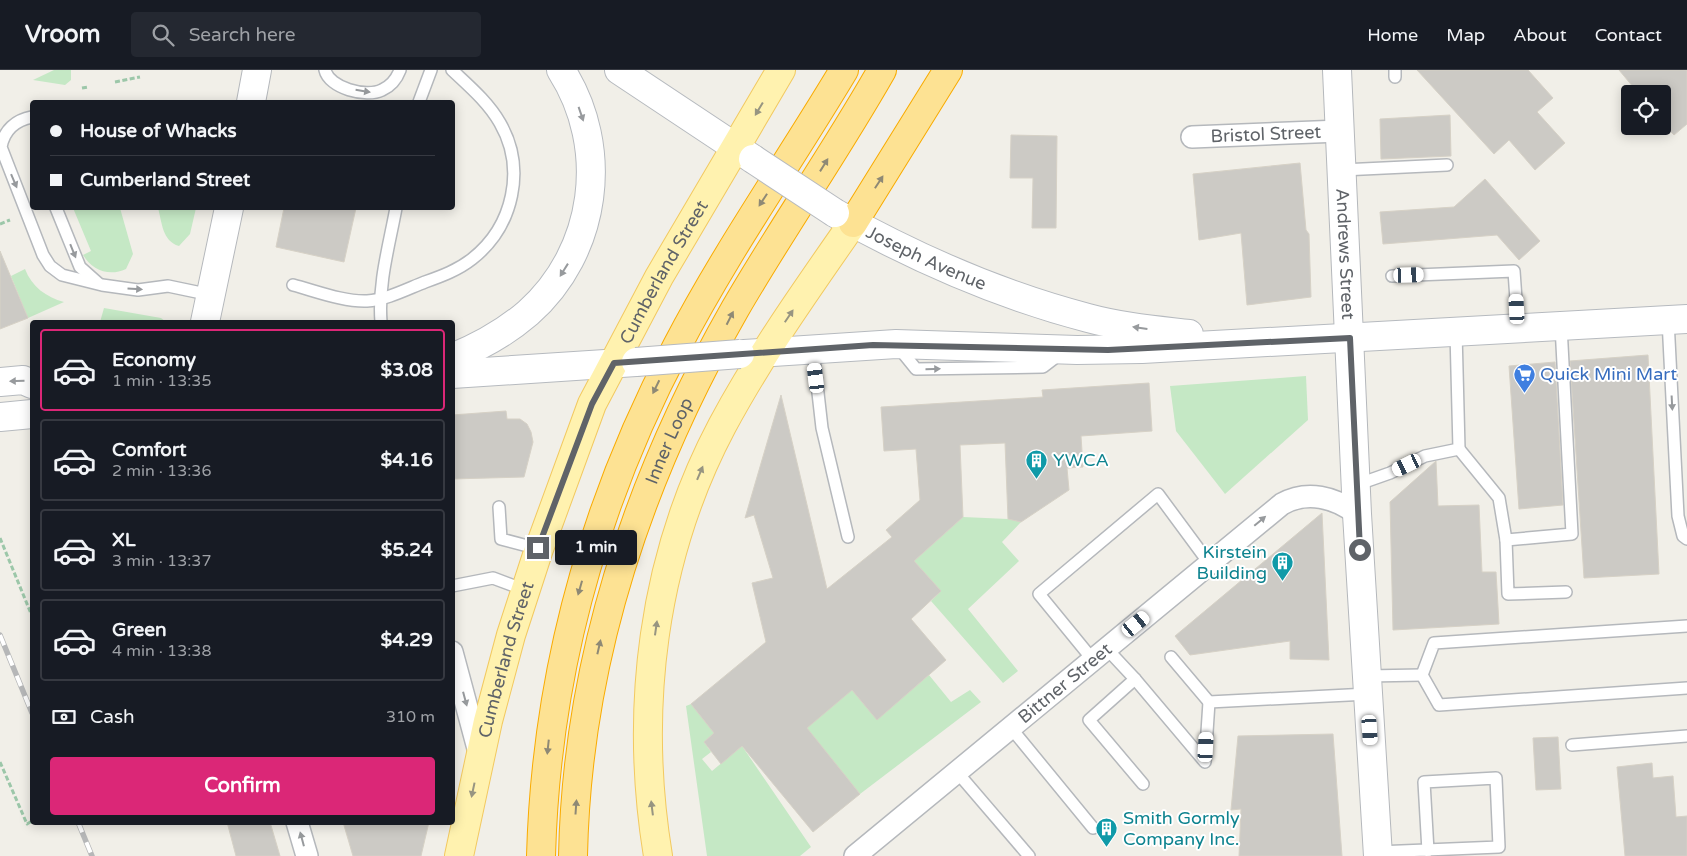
<!DOCTYPE html>
<meta charset="utf-8">
<style>
:root{--surface:#171b24;--page:#242831;--text:#f1f3f6;--muted:#9ea1a6;--line:#363941;--accent:#db2777}
body{margin:0;font-family:"Varela Round",sans-serif;background:var(--page);color:var(--text);height:100vh;display:flex;flex-direction:column;font-size:19px;white-space:nowrap}
*{box-sizing:border-box;margin:0}
p{font-size:16px;color:var(--muted)}
.icon{flex:none;width:28px;height:28px;fill:none;stroke:currentColor;stroke-width:2;stroke-linecap:round;stroke-linejoin:round}
.map{position:relative;flex:1;overflow:hidden}
.panel{position:absolute;left:30px;top:250px;width:425px;height:505px;display:flex;flex-direction:column;background:var(--surface);border-radius:5px;box-shadow:0 2px 12px #0003}
.panel>*{flex:none}
.top-card{position:absolute;left:30px;top:30px;width:425px;height:110px;border-radius:5px;box-shadow:0 2px 12px #0003;display:grid;align-content:center;height:110px;padding:0 20px;background:var(--surface)}
.tools{position:absolute;left:1621px;top:15px;display:grid;gap:10px}
.tools a{display:grid;place-items:center;width:50px;height:50px;border-radius:5px;background:var(--surface);box-shadow:0 2px 12px #0003;font-size:25px}
.end{position:absolute;width:22px;height:22px;margin:-11px;border:6px solid #5f6368;background:#fff;box-shadow:0 0 0 2px #fff}
.from{border-radius:50%}
.bubble{position:absolute;height:35px;border-radius:5px;background:var(--surface);box-shadow:0 2px 12px #0003;font-size:16px;font-weight:700;line-height:35px;text-align:center}
.car{position:absolute;width:15px;height:30px;margin:-15px -8px;border-radius:6px;box-shadow:0 0 4px 1px #0007;background:linear-gradient(#fff 24%,#345 0 40%,#fff 0 76%,#345 0 86%,#fff 0)}
.top-card b{display:flex;align-items:center;gap:18px;height:48px;font-size:19px}
.top-card b+b{border-top:1px solid var(--line)}
.top-card i{width:12px;height:12px;background:var(--text)}
ul{padding:9px 0 0;list-style:none}
li{display:flex;align-items:center;gap:15px;height:82px;margin:0 10px 8px;padding:0 10px;border:2px solid var(--line);border-radius:5px}
li div{flex:1}
li b{display:block;font-size:19px}
li em{font-style:normal;font-weight:700}
li.current{border-color:var(--accent)}
li>.icon{width:45px;height:45px;stroke-width:1.5}
.pay{display:flex;align-items:center;gap:12px;height:55px;padding:0 20px;font-size:19px}
.pay p{margin-inline-start:auto}
.action{display:flex;gap:10px;margin-top:auto;padding:10px 20px}
.action a{flex:1;height:58px;border-radius:5px;background:var(--accent);color:#fff;font-size:20px;font-weight:700;line-height:58px;text-align:center}
header{display:flex;align-items:center;gap:30px;box-sizing:border-box;height:70px;padding:0 25px;background:var(--surface);border-bottom:1px solid var(--line)}
header strong{font-size:24px}
nav{display:flex;gap:28px;margin-inline-start:auto;font-size:18px}
.search{width:350px;height:45px;background:var(--page);display:flex;align-items:center;gap:12px;box-sizing:border-box;padding:0 18px;border-radius:5px;color:var(--muted);font-size:19px}
.map>svg:first-child{display:block}
.green{fill:#c5e8c5}
.building{fill:#cccac5;stroke:#d6d1c6}
.lines{fill:none;stroke-linecap:round;stroke-linejoin:round}
.service-casing{stroke:#b5b8bc;stroke-width:14}
.minor-casing{stroke:#b5b8bc;stroke-width:24}
.tertiary-casing{stroke:#b5b8bc;stroke-width:30}
.secondary-casing{stroke:#b6babf;stroke-width:30}
.primary-casing{stroke:#f2c960;stroke-width:30}
.motorway-casing{stroke:#f9ab00;stroke-width:30}
.path{stroke:#9cc7a9;stroke-width:3;stroke-dasharray:5 2.5;stroke-linecap:butt}
.service{stroke:#fff;stroke-width:11}
.minor{stroke:#fff;stroke-width:21}
.tertiary{stroke:#fff;stroke-width:28}
.secondary{stroke:#fff;stroke-width:28}
.primary{stroke:#fff2af;stroke-width:28}
.motorway{stroke:#fde293;stroke-width:28}
.rail-casing{stroke:#b6b7b8;stroke-width:5.5}
.rail{stroke:#fff;stroke-width:4;stroke-dasharray:11;stroke-linecap:butt}
.secondary-bridge-casing{stroke:#b6babf;stroke-width:30;stroke-linecap:butt}
.secondary-bridge{stroke:#fff;stroke-width:28}
.oneway{fill:#979a9d}
.oneway2{fill:#979581}
.oneway3{fill:#8e8975}
.route{stroke:#5f6368;stroke-width:6}
.labels{text-anchor:middle;stroke-width:4;stroke-linejoin:round;paint-order:stroke}
.street-label{font-size:18px;fill:#5f6368;stroke:#fff}
.shop-label{font-size:18px;fill:#366cbe;stroke:#fff;text-anchor:start}
.culture-label{font-size:18px;fill:#0d838f;stroke:#fff;text-anchor:start}
</style>
<header>
<strong>Vroom</strong>
<div class="search"><svg class="icon" aria-label="search" viewBox="0 0 24 24"><circle cx="10" cy="10" r="6"/><path d="M15 15l6 6"/></svg>Search here</div>
<nav><a>Home</a><a>Map</a><a>About</a><a>Contact</a></nav>
</header>
<div class="map">
<svg width="1687" height="786" viewBox="0 0 1687 786">
<rect width="100%" height="100%" fill="#f1efe8"/>
<g class="green">
<path d="M54 0H71V10L65 15 33 10Z"/>
<path d="M73 138H120L133 184 126 199C109 207 92 200 83 185L91 181Z"/>
<path d="M158 138H196L190 164 179 176C162 171 162 152 158 138Z"/>
<path d="M25 199C32 217 46 227 64 232L28 248 11 206Z"/>
<path d="M104 238 161 248 166 252H100Z"/>
<path d="M1306 306 1308 350 1225 424 1176 361 1170 316Z"/>
<path d="M963 447 1008 449 1021 452 1002 472 1019 491 968 539 1018 601 1003 613 931 531 941 521 914 491Z"/>
<path d="M929 605 951 632 970 620 981 632 860 724 788 636 852 620 877 649Z"/>
<path d="M691 634 714 663 704 672 711 682 702 689 712 701 742 676 811 777 800 786H707L686 636Z"/>
</g>
<g class="building">
<path d="M1417 0H1528L1553 28 1537 42 1565 73 1535 100 1509 70 1494 84Z"/>
<path d="M1619 0H1687V54L1674 65 1662 52V24H1639Z"/>
<path d="M1450 45 1451 86 1381 89 1380 49Z"/>
<path d="M1011 65 1057 66 1056 158H1032L1033 108H1010Z"/>
<path d="M1300 93 1306 160 1309 164 1311 227 1247 235 1241 163 1199 170 1193 104Z"/>
<path d="M1485 109 1540 171 1519 190 1497 165 1383 174 1380 142 1454 137Z"/>
<path d="M284 138H356L344 192 276 177Z"/>
<path d="M0 181 28 248 0 259Z"/>
<path d="M1648 285 1659 504 1584 508 1570 291Z"/>
<path d="M1555 292 1563 435 1519 439 1509 296Z"/>
<path d="M1149 313 1152 361 1081 366 1083 397 1067 398 1069 420 1021 452 1008 449 1005 373 960 375 963 447 914 491 941 521 911 549 946 590 877 650 852 620 807 658 860 724 813 762 742 676 721 694 704 672 714 663 691 634 766 572 752 513 773 508 754 445 745 448 781 325 827 519 892 467 886 460 920 430 916 379 884 381 881 337 1043 327 1042 320Z"/>
<path d="M506 341 507 349H520L527 354 531 362 533 372 524 407 452 409V345Z"/>
<path d="M1436 391 1438 436 1479 435 1482 502H1496L1499 554 1393 560 1390 432Z"/>
<path d="M1322 443 1329 590 1290 589V571L1190 585 1175 566Z"/>
<path d="M1333 664 1342 786H1239L1241 739 1231 740 1238 666Z"/>
<path d="M1558 667 1561 719 1536 720 1533 668Z"/>
<path d="M1652 693 1653 708 1673 706 1676 747 1687 746V786H1625L1617 697Z"/>
<path d="M227 752H270L280 786H236Z"/>
<path d="M343 752H429L421 786H353Z"/>
</g>
<g class="lines">
<defs>
<g id="service">
<path d="M325 0C329 18 366 28 382 20 391 16 397 8 400 0"/>
<path d="M1395 0V7"/>
<path d="M419 32 431 0"/>
<path d="M32 47C16 50 4 60 1 77L43 185 50 196 62 205 102 215 138 220 168 216 211 225"/>
<path d="M1342 100 1447 95"/>
<path d="M56 138 80 197 98 213"/>
<path d="M1392 206 1514 201 1518 258"/>
<path d="M293 215C316 221 344 232 367 231 386 230 407 219 425 212 442 206 458 200 472 189 514 156 526 98 500 53 488 32 469 16 452 0"/>
<path d="M1668 250 1678 446 1683 466 1687 469"/>
<path d="M381 252C378 213 389 176 396 138"/>
<path d="M899 278 916 299 1043 297 1060 284"/>
<path d="M813 279 822 358 848 467"/>
<path d="M1459 379 1499 428 1506 470 1572 464 1561 256"/>
<path d="M1356 415 1390 403 1425 386 1459 379 1456 262"/>
<path d="M499 437 501 469 539 479"/>
<path d="M1506 470 1508 524 1566 522"/>
<path d="M452 516 493 508 525 520"/>
<path d="M1106 578 1135 609 1205 692 1209 632 1368 624"/>
<path d="M1171 587 1209 632"/>
<path d="M1093 590 1039 524 1158 424 1209 493"/>
<path d="M1422 605 1434 573 1687 556"/>
<path d="M1422 605 1439 635 1687 618"/>
<path d="M1367 606 1422 605"/>
<path d="M1135 609 1089 650 1143 714"/>
<path d="M1011 658 1093 758"/>
<path d="M1572 675 1687 666"/>
<path d="M957 702 1029 786"/>
<path d="M1377 782 1499 777 1496 708 1424 712 1428 781"/>
</g>
<g id="minor">
<path id="s1" d="M1192 67 1340 61"/>
<path d="M452 582 480 686"/>
<path d="M297 752 307 786"/>
<path id="s2" d="M855 786 1282 434C1307 420 1335 427 1357 444"/>
</g>
<g id="tertiary">
<path id="s3" d="M1337 0 1357 444 1378 786"/>
<path d="M251 32 257 0"/>
<path d="M205 252 229 138"/>
</g>
<g id="secondary">
<path d="M619 0 753 89"/>
<path id="s4" d="M835 143C914 187 999 225 1088 248 1121 257 1155 260 1189 264"/>
<path d="M744 284 896 274 1077 280 1142 279 1687 249"/>
<path d="M452 288C479 277 506 262 528 243 597 182 611 78 561 0"/>
<path d="M452 304 636 292"/>
<path d="M0 312 23 310 32 314"/>
<path d="M0 347 32 344"/>
</g>
<g id="primary">
<path id="s5" d="M459 786 488 651 511 565 539 479 592 334 659 207 781 0"/>
<path d="M658 786C634 640 652 488 722 356 760 285 807 219 853 153"/>
</g>
<g id="motorway">
<path d="M853 153 948 0"/>
<path d="M541 786C546 606 593 435 677 276 727 180 789 92 844 0"/>
<path id="s6" d="M573 786C577 591 639 407 735 239 782 158 836 81 882 0"/>
</g>
</defs>
<use href="#service" class="service-casing"/>
<use href="#minor" class="minor-casing"/>
<use href="#tertiary" class="tertiary-casing"/>
<use href="#secondary" class="secondary-casing"/>
<use href="#primary" class="primary-casing"/>
<use href="#motorway" class="motorway-casing"/>
<g class="path">
<path d="M115 12 140 7"/>
<path d="M82 18 88 17"/>
<path d="M0 154 10 150"/>
<path d="M0 468 32 546"/>
<path d="M0 692 27 754 32 751"/>
</g>
<use href="#service" class="service"/>
<use href="#minor" class="minor"/>
<use href="#tertiary" class="tertiary"/>
<use href="#secondary" class="secondary"/>
<use href="#primary" class="primary"/>
<use href="#motorway" class="motorway"/>
<defs>
<g id="rail">
<path d="M0 565 32 643"/>
<path d="M78 752 92 786"/>
</g>
</defs>
<use href="#rail" class="rail-casing"/>
<use href="#rail" class="rail"/>
<defs>
<g id="secondary-bridge">
<path d="M753 89 835 143"/>
<path d="M636 292 740 284"/>
</g>
</defs>
<use href="#secondary-bridge" class="secondary-bridge-casing"/>
<use href="#secondary-bridge" class="secondary-bridge"/>
</g>
<defs><path id="oneway-solid" d="M-6-.8H1V-3.2L6.5 0L1 3.2V.8H-6Z" transform="scale(1.25)"/></defs>
<g class="oneway">
<use href="#oneway-solid" transform="translate(363 21) rotate(9)"/>
<use href="#oneway-solid" transform="translate(581 44) rotate(71)"/>
<use href="#oneway-solid" transform="translate(14 111) rotate(67)"/>
<use href="#oneway-solid" transform="translate(73 181) rotate(68)"/>
<use href="#oneway-solid" transform="translate(564 200) rotate(122)"/>
<use href="#oneway-solid" transform="translate(135 219) rotate(3)"/>
<use href="#oneway-solid" transform="translate(1140 258) rotate(-172)"/>
<use href="#oneway-solid" transform="translate(933 299) rotate(-1)"/>
<use href="#oneway-solid" transform="translate(17 311) rotate(179)"/>
<use href="#oneway-solid" transform="translate(1672 333) rotate(87)"/>
<use href="#oneway-solid" transform="translate(1260 451) rotate(-40)"/>
<use href="#oneway-solid" transform="translate(465 629) rotate(75)"/>
<use href="#oneway-solid" transform="translate(302 769) rotate(-105)"/>
</g>
<g class="oneway2">
<use href="#oneway-solid" transform="translate(759 39) rotate(121)"/>
<use href="#oneway-solid" transform="translate(789 246) rotate(-56)"/>
<use href="#oneway-solid" transform="translate(700 403) rotate(-67)"/>
<use href="#oneway-solid" transform="translate(656 558) rotate(-82)"/>
<use href="#oneway-solid" transform="translate(473 720) rotate(102)"/>
<use href="#oneway-solid" transform="translate(652 738) rotate(-97)"/>
</g>
<g class="oneway3">
<use href="#oneway-solid" transform="translate(824 95) rotate(-58)"/>
<use href="#oneway-solid" transform="translate(879 112) rotate(-57)"/>
<use href="#oneway-solid" transform="translate(763 130) rotate(123)"/>
<use href="#oneway-solid" transform="translate(730 248) rotate(-63)"/>
<use href="#oneway-solid" transform="translate(656 317) rotate(116)"/>
<use href="#oneway-solid" transform="translate(580 518) rotate(106)"/>
<use href="#oneway-solid" transform="translate(599 577) rotate(-77)"/>
<use href="#oneway-solid" transform="translate(548 677) rotate(96)"/>
<use href="#oneway-solid" transform="translate(576 737) rotate(-86)"/>
</g>
<g class="lines">
<path class="route" d="M538 478 592 334 614 293 873 275 1108 280 1350 268 1360 480"/>
</g>
<defs>
<symbol id="supermarket-pin" viewBox="-11 -11 22 30"><path d="M0 17L-7.5 6A9.5 9.5 0 1 1 7.5 6Z" fill="#3f7fe0" stroke="#fff"/><path d="M-6-5.5h2.5l.6 2H6L4.5 2H-2.5L-4.4-4H-6ZM-1.5 3.2a1.3 1.3 0 1 0 .1 0ZM3 3.2a1.3 1.3 0 1 0 .1 0Z" fill="#fff"/></symbol>
<symbol id="building-pin" viewBox="-11 -11 22 30"><path d="M0 17L-7.5 6A9.5 9.5 0 1 1 7.5 6Z" fill="#0f9aa8" stroke="#fff"/><path d="M-4-6H4V6H1V3H-1V6H-4ZM-2.5-4.3h1.7v1.8h-1.7ZM.8-4.3h1.7v1.8H.8ZM-2.5-1h1.7V.8h-1.7ZM.8-1h1.7V.8H.8Z" fill="#fff"/></symbol>
</defs>
<g fill-rule="evenodd">
<use href="#supermarket-pin" x="1512" y="292" width="25" height="34"/>
<use href="#building-pin" x="1024" y="378" width="25" height="34"/>
<use href="#building-pin" x="1270" y="480" width="25" height="34"/>
<use href="#building-pin" x="1094" y="746" width="25" height="34"/>
</g>
<g class="labels">
<g class="street-label">
<text dy="6" stroke="none"><textPath href="#s1" startOffset="74">Bristol Street</textPath></text>
<text dy="6" stroke="none"><textPath href="#s3" startOffset="184">Andrews Street</textPath></text>
<text dy="6" stroke="none"><textPath href="#s4" startOffset="102">Joseph Avenue</textPath></text>
<text dy="6" stroke="none"><textPath href="#s5" startOffset="622">Cumberland Street</textPath></text>
<text dy="6" stroke="none"><textPath href="#s6" startOffset="429">Inner Loop</textPath></text>
<text dy="6" stroke="none"><textPath href="#s5" startOffset="202">Cumberland Street</textPath></text>
<text dy="6" stroke="none"><textPath href="#s2" startOffset="272">Bittner Street</textPath></text>
</g>
<g class="shop-label">
<text x="1540" y="310">Quick Mini Mart</text>
</g>
<g class="culture-label">
<text x="1053" y="396">YWCA</text>
<text x="1267" y="488" text-anchor="end">Kirstein<tspan x="1267" dy="21">Building</tspan></text>
<text x="1123" y="754">Smith Gormly<tspan x="1123" dy="21">Company Inc.</tspan></text>
</g>
</g>
</svg>
<div class="tools">
<a><svg class="icon" aria-label="locate" viewBox="0 0 24 24"><circle cx="12" cy="12" r="6"/><path d="M12 2v4M12 18v4M2 12h4M18 12h4"/></svg></a>
</div>
<i class="end from" style="left:1360px;top:480px"></i>
<i class="end" style="left:538px;top:478px"></i>
<div class="bubble" style="left:555px;top:460px;width:82px">1 min</div>
<i class="car" style="left:1409px;top:205px;rotate:88deg"></i>
<i class="car" style="left:1517px;top:239px;rotate:357deg"></i>
<i class="car" style="left:816px;top:308px;rotate:353deg"></i>
<i class="car" style="left:1407px;top:395px;rotate:244deg"></i>
<i class="car" style="left:1136px;top:554px;rotate:51deg"></i>
<i class="car" style="left:1370px;top:660px;rotate:176deg"></i>
<i class="car" style="left:1206px;top:677px;rotate:3deg"></i>
<div class="top-card">
<b><i class="from"></i>House of Whacks</b>
<b><i></i>Cumberland Street</b>
</div>
<section class="panel">
<ul>
<li class="current"><svg class="icon" aria-label="car" viewBox="0 0 24 24"><path d="M5 17H2v-5l4-1 3-4h7l3 4 3 1v5h-3M9 17h6M6 11h13"/><circle cx="7" cy="17" r="2"/><circle cx="17" cy="17" r="2"/></svg><div><b>Economy</b><p>1 min · 13:35</p></div><em>$3.08</em></li>
<li><svg class="icon" aria-label="car" viewBox="0 0 24 24"><path d="M5 17H2v-5l4-1 3-4h7l3 4 3 1v5h-3M9 17h6M6 11h13"/><circle cx="7" cy="17" r="2"/><circle cx="17" cy="17" r="2"/></svg><div><b>Comfort</b><p>2 min · 13:36</p></div><em>$4.16</em></li>
<li><svg class="icon" aria-label="car" viewBox="0 0 24 24"><path d="M5 17H2v-5l4-1 3-4h7l3 4 3 1v5h-3M9 17h6M6 11h13"/><circle cx="7" cy="17" r="2"/><circle cx="17" cy="17" r="2"/></svg><div><b>XL</b><p>3 min · 13:37</p></div><em>$5.24</em></li>
<li><svg class="icon" aria-label="car" viewBox="0 0 24 24"><path d="M5 17H2v-5l4-1 3-4h7l3 4 3 1v5h-3M9 17h6M6 11h13"/><circle cx="7" cy="17" r="2"/><circle cx="17" cy="17" r="2"/></svg><div><b>Green</b><p>4 min · 13:38</p></div><em>$4.29</em></li>
</ul>
<div class="pay"><svg class="icon" aria-label="cash" viewBox="0 0 24 24"><path d="M3 7h18v10H3z"/><circle cx="12" cy="12" r="2"/></svg>Cash<p>310 m</p></div>
<div class="action"><a>Confirm</a></div>
</section>
</div>
